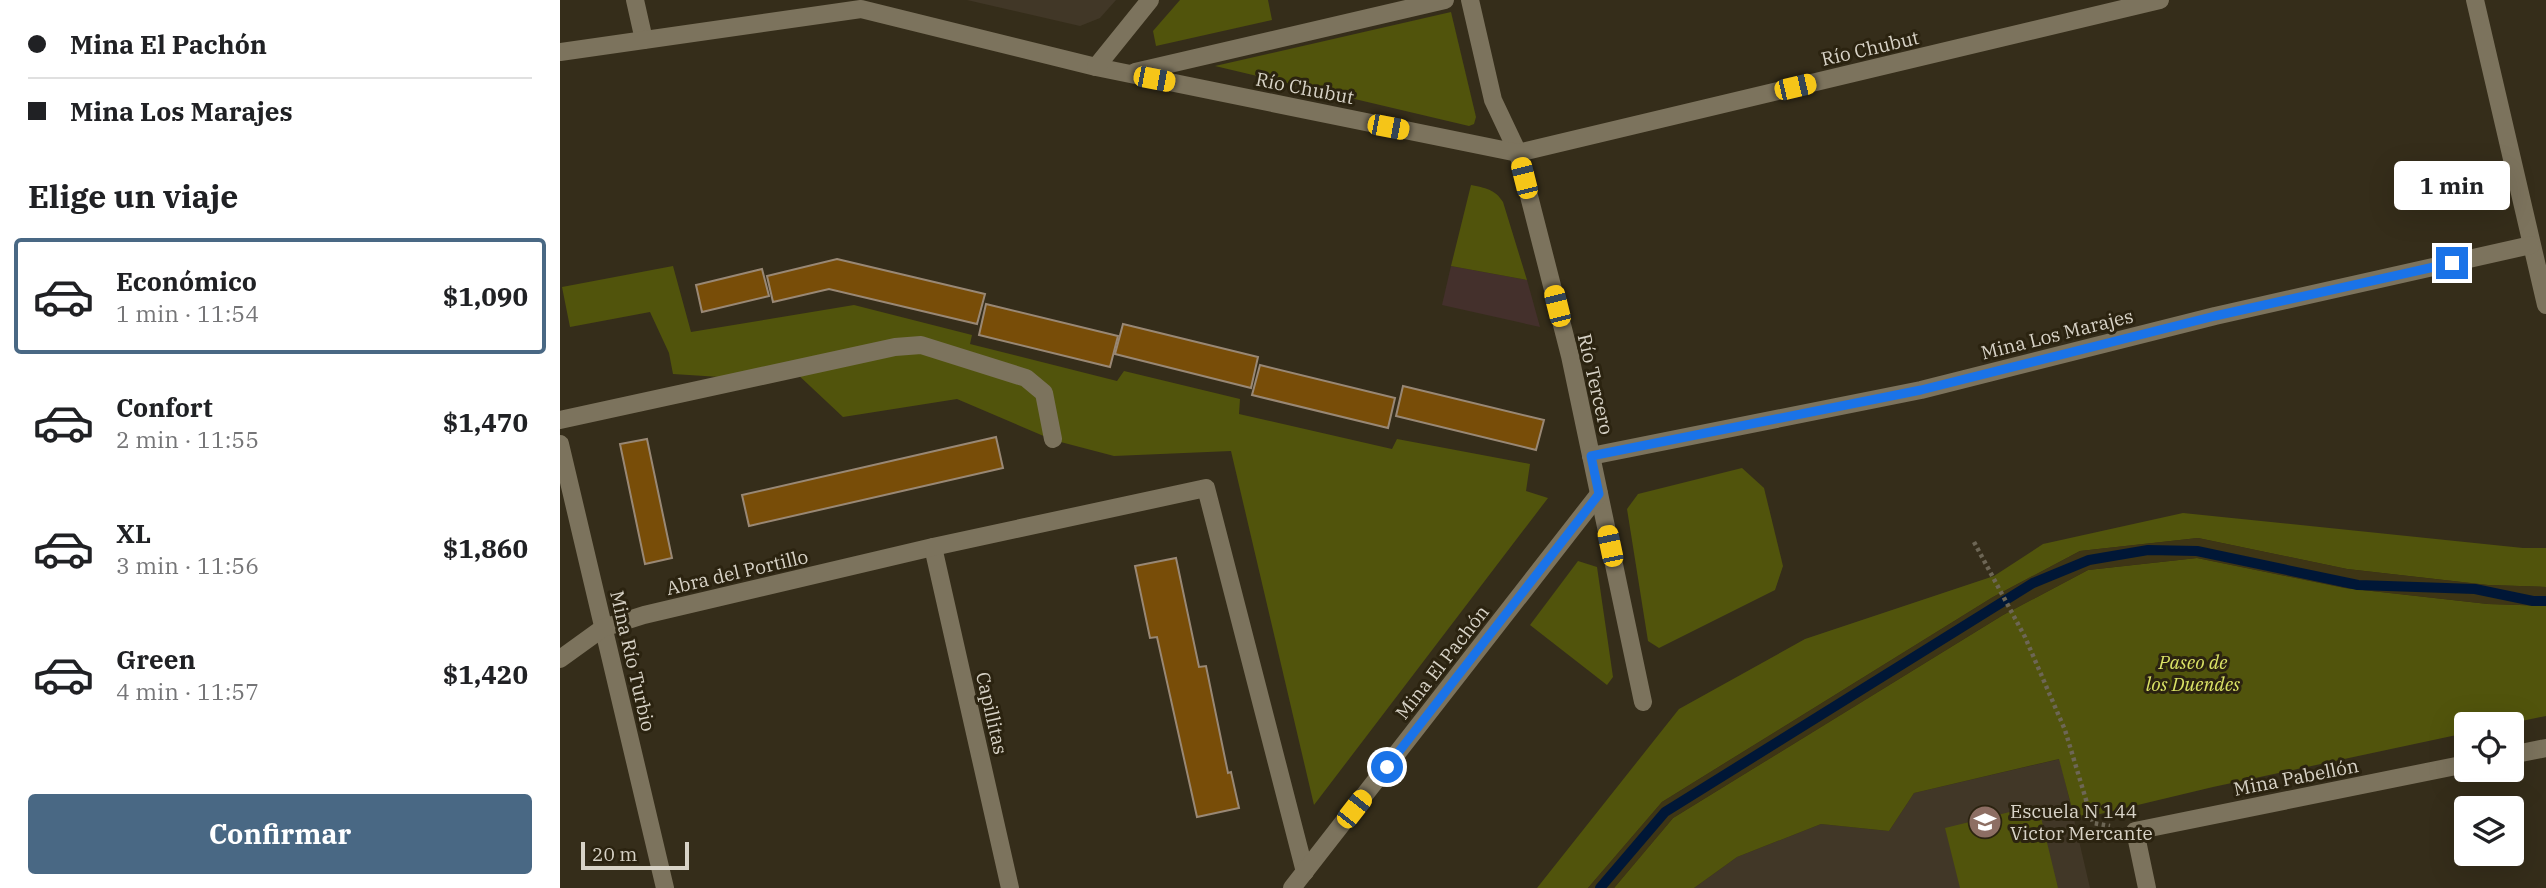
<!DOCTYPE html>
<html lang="es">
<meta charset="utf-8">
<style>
:root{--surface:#fff;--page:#f6f6f6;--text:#202124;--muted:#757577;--line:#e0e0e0;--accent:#496884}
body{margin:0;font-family:"IBM Plex Serif",serif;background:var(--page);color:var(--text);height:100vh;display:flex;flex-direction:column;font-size:26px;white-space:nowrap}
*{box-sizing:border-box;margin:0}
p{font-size:23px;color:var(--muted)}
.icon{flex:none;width:38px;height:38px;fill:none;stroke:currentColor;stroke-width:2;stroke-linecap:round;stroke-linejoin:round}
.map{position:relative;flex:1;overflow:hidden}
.drawer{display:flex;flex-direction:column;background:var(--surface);width:560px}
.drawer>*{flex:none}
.top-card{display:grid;align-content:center;height:154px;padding:0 28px;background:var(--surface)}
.buttons{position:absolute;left:1894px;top:712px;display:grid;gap:14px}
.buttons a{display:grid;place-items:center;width:70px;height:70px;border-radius:7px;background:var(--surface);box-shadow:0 7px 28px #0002;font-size:35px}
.scale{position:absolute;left:21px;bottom:18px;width:108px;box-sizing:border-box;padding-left:7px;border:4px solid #d8d3c7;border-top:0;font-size:19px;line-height:24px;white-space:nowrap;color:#d8d3c7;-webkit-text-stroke:5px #2b2310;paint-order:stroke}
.end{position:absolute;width:32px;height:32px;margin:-16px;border:9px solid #1a73e8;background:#fff;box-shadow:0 0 0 4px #fff}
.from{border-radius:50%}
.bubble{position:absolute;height:49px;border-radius:7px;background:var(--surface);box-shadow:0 7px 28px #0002;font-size:23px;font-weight:700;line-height:49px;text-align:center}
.car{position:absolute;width:21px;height:42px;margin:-21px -10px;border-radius:9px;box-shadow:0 0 5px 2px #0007;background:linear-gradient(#f5c518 24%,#345 0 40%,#f5c518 0 76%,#345 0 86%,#f5c518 0)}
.top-card b{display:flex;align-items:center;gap:24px;height:66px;font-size:26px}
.top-card b+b{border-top:2px solid var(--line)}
.top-card i{width:18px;height:18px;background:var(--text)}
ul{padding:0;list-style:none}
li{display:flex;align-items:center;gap:21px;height:116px;margin:0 14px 10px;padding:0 14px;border:4px solid transparent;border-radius:7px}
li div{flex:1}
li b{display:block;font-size:26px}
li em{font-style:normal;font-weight:700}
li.active{border-color:var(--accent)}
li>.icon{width:63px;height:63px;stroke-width:1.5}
h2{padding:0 28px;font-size:32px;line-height:84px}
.cta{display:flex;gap:14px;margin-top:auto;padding:14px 28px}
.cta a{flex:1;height:80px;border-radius:7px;background:var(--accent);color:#fff;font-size:28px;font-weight:700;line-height:80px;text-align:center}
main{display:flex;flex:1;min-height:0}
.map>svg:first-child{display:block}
.industrial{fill:#44302c}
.education{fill:#413727}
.green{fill:#51540c}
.sand{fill:#3e3515}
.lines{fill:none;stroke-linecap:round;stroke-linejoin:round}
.stream{stroke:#001737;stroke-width:10}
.building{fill:#784d08;stroke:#998875;stroke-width:2}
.path{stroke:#6d6655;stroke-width:4.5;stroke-dasharray:3.5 3.5;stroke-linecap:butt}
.minor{stroke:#7c735d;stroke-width:18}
.route{stroke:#1a73e8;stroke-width:9}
.labels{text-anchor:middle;stroke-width:6;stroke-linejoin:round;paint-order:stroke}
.street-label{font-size:19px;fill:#d8d3c7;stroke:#2b2310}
.park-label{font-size:19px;font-style:italic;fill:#dbe366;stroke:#2b2310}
.poi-label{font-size:19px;fill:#d8d3c7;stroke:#2b2310;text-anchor:start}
</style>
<main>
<section class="drawer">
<div class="top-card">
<b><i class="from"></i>Mina El Pachón</b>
<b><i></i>Mina Los Marajes</b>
</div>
<h2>Elige un viaje</h2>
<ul>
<li class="active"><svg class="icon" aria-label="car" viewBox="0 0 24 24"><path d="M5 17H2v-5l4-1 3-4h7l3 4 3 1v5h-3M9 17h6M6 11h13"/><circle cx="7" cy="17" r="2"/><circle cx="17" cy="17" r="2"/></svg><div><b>Económico</b><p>1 min · 11:54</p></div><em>$1,090</em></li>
<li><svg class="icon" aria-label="car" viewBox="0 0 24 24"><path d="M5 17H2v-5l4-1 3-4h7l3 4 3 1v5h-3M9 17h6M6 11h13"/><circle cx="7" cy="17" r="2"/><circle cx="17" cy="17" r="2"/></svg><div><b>Confort</b><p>2 min · 11:55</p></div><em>$1,470</em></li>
<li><svg class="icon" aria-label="car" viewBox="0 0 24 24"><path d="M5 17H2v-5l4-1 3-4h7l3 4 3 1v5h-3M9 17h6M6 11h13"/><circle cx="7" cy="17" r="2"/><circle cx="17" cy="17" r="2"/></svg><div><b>XL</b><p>3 min · 11:56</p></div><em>$1,860</em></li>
<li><svg class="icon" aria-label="car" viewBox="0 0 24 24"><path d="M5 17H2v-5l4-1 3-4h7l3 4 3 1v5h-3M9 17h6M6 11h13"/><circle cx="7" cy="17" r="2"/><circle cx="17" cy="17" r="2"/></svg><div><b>Green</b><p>4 min · 11:57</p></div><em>$1,420</em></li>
</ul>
<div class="cta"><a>Confirmar</a></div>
</section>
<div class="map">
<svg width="1986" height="888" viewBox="0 0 1986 888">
<rect width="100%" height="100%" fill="#352d1a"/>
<path class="industrial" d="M891 266 967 280 980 327 882 305Z"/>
<g class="education">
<path d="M407 0H556L540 18 520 26Z"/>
<path d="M1500 759 1530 888H1134L1177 857 1261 824 1329 831 1354 793Z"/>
</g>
<g class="green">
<path d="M620 0H708L712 20 596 46 593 31Z"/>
<path d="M891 12 916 117 914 124 909 126 655 66Z"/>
<path d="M911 185C925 188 935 189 943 202L967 280 891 266Z"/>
<path d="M113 266 131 332 294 305 412 335 410 344 557 381 564 371 680 399 679 414 832 449 837 439 970 464 966 491 988 498 754 805 671 451 554 456 493 440 397 399 283 417 234 371 160 377 113 374 109 353 90 312 10 327 2 287Z"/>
<path d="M1182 468 1204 488 1223 566 1215 590 1099 648 1088 641 1067 509 1078 494Z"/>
<path d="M1623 513 1963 548H1986V587L1928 585 1787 569 1638 538 1520 551 1433 597 1102 802 1028 888H977L1119 709 1245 639 1434 576 1483 544Z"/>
<path d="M1637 558 1785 588 1928 604 1986 606V716L1947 724H1906V733L1653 787 1515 820 1499 759 1354 793 1329 831 1261 824 1177 857 1134 888H1054L1113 818 1443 615 1528 570Z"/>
<path d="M1018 561 1037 567 1053 677 1047 685 970 625Z"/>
<path d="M1478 805 1498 888H1400L1385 828Z"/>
</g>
<path class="sand" d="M1638 538 1787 569 1928 585 1986 587V606L1928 604 1785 588 1637 558 1528 570 1443 615 1113 818 1054 888H1028L1102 802 1433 597 1520 551Z"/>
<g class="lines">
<path class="stream" d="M1040 888 1105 812 1473 583 1529 560 1588 550 1637 551 1798 585 1915 589 1973 601H1986"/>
</g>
<g class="building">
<path d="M277 259 425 294 417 324 269 289 213 302 207 276Z"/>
<path d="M202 269 209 296 142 312 136 285Z"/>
<path d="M426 304 558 336 550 367 419 335Z"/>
<path d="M563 324 698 357 691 388 555 354Z"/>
<path d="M700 365 835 398 828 428 692 395Z"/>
<path d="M843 386 984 420 976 450 836 416Z"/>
<path d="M436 437 443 468 189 526 182 495Z"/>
<path d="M87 439 112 558 85 564 60 444Z"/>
<path d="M616 558 639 667 646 666 668 773 671 772 679 808 637 817 597 637 590 638 575 566Z"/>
</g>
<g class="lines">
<path class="path" d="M1414 542 1465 637 1505 730 1533 823 1550 826"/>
<g class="minor">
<path d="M75 0 84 40"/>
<path d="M910 0 933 100 958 153 1010 356 1083 702"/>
<path d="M1915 0 1986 305"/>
<path d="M0 52 301 9 536 67 958 153 1600 0"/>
<path d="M536 67 590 0"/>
<path d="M575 72 885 0"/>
<path d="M0 420 335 347 361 345 466 378 484 393 493 439"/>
<path d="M0 444 105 888"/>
<path d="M1031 456 1361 390 1655 316 1971 245"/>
<path d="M373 547 450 888"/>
<path d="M0 659 43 628 84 615 373 547 646 488 745 872"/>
<path d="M1951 755 1986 748"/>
<path d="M732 888 1039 494"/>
<path d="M1587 888 1575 831 1906 764"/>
</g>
</g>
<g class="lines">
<path class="route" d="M827 767 1039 494 1031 456 1361 390 1655 316 1892 263"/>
</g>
<defs>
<symbol id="school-disc" viewBox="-11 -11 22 22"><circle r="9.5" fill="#8d6e63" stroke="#2b2310"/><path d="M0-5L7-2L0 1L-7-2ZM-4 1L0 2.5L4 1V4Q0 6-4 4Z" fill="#fff"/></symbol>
</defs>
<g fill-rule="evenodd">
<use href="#school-disc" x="1406" y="803" width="38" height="38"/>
</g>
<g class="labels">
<g class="street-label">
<text transform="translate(1310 48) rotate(-13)" y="7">Río Chubut</text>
<text transform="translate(745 88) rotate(11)" y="7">Río Chubut</text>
<text transform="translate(1497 334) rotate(-14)" y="7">Mina Los Marajes</text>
<text transform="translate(1036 384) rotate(77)" y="7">Río Tercero</text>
<text transform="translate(177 572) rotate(-13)" y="7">Abra del Portillo</text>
<text transform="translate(73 661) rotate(77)" y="7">Mina Río Turbio</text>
<text transform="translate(882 662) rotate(-52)" y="7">Mina El Pachón</text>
<text transform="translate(432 713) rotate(77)" y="7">Capillitas</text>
<text transform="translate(1736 777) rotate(-11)" y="7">Mina Pabellón</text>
</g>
<g class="park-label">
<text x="1633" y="669">Paseo de<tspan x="1633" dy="22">los Duendes</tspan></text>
</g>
<g class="poi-label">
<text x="1450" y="818">Escuela N 144<tspan x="1450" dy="22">Victor Mercante</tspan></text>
</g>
</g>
</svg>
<div class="buttons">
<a><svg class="icon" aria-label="locate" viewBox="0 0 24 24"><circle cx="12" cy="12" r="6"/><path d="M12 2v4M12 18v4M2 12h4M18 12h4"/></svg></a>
<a><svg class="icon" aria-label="layers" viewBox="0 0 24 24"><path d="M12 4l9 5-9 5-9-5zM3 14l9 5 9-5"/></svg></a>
</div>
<div class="scale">20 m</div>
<i class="end from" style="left:827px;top:767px"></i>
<i class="end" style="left:1892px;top:263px"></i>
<div class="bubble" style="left:1834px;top:161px;width:116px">1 min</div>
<i class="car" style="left:594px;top:79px;rotate:101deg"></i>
<i class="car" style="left:1235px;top:87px;rotate:77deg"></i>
<i class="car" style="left:828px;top:127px;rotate:101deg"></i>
<i class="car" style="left:964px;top:178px;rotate:346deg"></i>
<i class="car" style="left:997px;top:306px;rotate:346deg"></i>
<i class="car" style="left:1050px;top:546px;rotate:348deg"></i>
<i class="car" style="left:794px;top:809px;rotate:38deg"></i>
</div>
</main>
